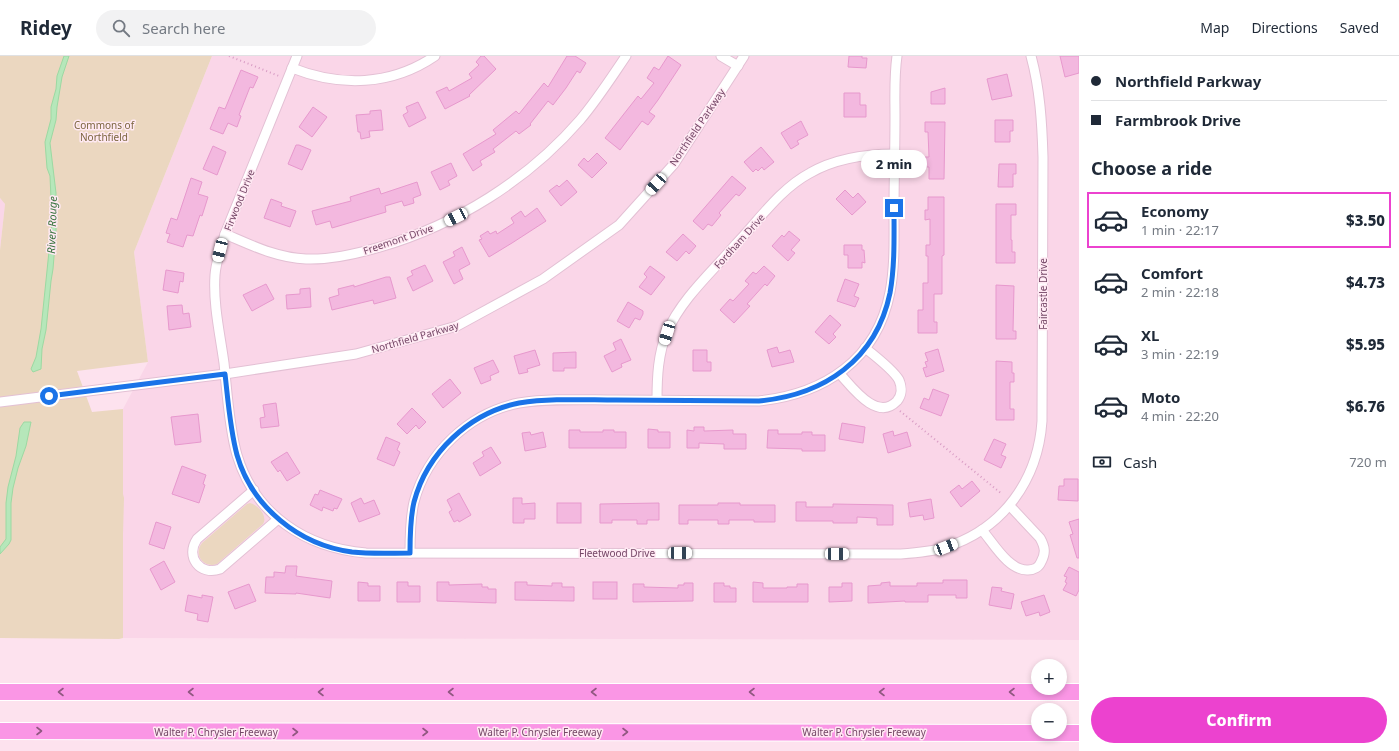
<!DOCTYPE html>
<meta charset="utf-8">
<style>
:root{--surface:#fff;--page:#f2f2f3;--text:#1f2937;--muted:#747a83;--line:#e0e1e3;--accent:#ec42cf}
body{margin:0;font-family:"Noto Sans",sans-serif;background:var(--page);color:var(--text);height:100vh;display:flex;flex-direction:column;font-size:15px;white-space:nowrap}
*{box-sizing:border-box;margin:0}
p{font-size:13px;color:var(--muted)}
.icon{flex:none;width:22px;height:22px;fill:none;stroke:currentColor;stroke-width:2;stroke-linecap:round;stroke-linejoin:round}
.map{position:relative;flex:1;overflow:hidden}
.drawer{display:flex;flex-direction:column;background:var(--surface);width:320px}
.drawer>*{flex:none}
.hud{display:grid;align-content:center;height:88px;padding:0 12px;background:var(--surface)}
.tools{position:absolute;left:1031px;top:603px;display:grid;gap:8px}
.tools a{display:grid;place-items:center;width:36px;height:36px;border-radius:50%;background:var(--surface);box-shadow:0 2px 6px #0003;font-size:20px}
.end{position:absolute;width:18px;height:18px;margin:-9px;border:5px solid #1a73e8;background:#fff;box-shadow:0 0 0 2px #fff}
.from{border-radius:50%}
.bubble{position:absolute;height:28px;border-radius:14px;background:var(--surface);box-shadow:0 2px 6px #0003;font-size:13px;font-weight:800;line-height:28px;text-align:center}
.car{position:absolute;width:12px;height:24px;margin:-12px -6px;border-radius:5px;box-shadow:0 0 3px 1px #0007;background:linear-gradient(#fff 24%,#345 0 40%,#fff 0 76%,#345 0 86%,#fff 0)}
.hud b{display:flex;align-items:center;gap:14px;height:38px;font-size:15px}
.hud b+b{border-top:1px solid var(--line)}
.hud i{width:10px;height:10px;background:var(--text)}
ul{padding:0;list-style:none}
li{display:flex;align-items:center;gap:12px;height:56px;margin:0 8px 6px;padding:0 4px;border:2px solid transparent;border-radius:0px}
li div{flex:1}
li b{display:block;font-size:15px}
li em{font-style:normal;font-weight:800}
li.active{border-color:var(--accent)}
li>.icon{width:36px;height:36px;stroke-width:1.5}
h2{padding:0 12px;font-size:18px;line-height:48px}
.pay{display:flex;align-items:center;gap:10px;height:44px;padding:0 12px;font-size:15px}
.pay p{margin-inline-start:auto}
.action{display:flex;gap:8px;margin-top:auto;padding:8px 12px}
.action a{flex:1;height:46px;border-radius:24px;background:var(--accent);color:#fff;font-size:16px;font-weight:800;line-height:46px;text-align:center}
header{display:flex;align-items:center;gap:24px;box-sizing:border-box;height:56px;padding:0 20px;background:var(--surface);border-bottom:1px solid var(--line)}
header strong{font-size:19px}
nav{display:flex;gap:22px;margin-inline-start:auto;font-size:14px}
.search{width:280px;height:36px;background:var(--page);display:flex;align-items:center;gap:10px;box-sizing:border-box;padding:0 14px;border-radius:22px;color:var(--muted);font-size:15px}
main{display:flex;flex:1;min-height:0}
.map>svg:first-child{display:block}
.residential{fill:#fad6e8}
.green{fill:#ebd7c0}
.water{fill:#b6e7ba;stroke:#9cd9a2}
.building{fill:#f3b8df;stroke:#e798cd}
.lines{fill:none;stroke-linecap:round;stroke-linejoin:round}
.street-casing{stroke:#e3c0d4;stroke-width:11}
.highway-casing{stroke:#fff;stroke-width:18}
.path{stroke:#d89cc4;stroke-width:2;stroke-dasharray:1 3;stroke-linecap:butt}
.street{stroke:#fff;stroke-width:9}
.highway{stroke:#fa96e5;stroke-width:16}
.oneway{stroke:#905780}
.route{stroke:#1a73e8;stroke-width:5}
.labels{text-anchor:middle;stroke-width:3;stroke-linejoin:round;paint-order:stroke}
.park-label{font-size:10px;fill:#7c663f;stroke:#ffe9f3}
.street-label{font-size:10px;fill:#754767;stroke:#ffe9f3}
.water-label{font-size:11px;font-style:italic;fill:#38743e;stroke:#ffe9f3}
</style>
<header>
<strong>Ridey</strong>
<div class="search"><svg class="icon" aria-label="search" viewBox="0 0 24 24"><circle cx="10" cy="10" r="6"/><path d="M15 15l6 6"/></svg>Search here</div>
<nav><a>Map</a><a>Directions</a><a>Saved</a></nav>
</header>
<main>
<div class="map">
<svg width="1079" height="695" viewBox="0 0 1079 695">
<rect width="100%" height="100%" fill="#fde2ee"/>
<g class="residential">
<path d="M212 0H1079V584L123 582V353L148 306 134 196Z"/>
<path d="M0 142 5 148 0 194Z"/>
</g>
<g class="green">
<path d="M0 0H212L134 196 148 306 77 315 92 356 123 353V438L124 442 123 478V582L119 583 0 582V194L5 148 0 142Z"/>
<path d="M250 447C258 449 268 460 263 468L217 508C203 513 193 498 202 487L247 448Z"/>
</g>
<g class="water">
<path d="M64 0H69L62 21 57 51 56 64 50 87 56 137V176L53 213 51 225 46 274 42 293 41 313 33 316 31 313 36 301 41 273 52 166 50 120 47 112 45 86 51 63V51L56 33 57 20Z"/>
<path d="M24 366H31L26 390 18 412 13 432 11 447V484L9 488 0 498V491L6 483V447L8 431 16 400 20 372Z"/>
</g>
<g class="building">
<path d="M481 0H484L496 13 469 39 470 40 445 53 436 36 447 31 449 35 472 22 469 18 479 9 476 6Z"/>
<path d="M567 0H575L586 7 580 17 577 15 566 32 553 49 548 45 530 68 531 69 519 78 516 75 493 93 495 96 480 105 482 109 473 115 463 98 496 78 493 74 516 55 519 58 544 27 548 31Z"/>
<path d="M668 0 681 9 658 44 649 56 655 60 648 69 642 65 620 94 605 82 638 40 641 43 654 27 647 22 654 11 659 14Z"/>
<path d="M849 0H862V2H867L866 12 848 11Z"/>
<path d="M1060 0H1079V17L1065 21Z"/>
<path d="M241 14 258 21 253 32 250 31 239 59 241 60 237 71 228 67 223 78 210 73 219 51 225 53Z"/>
<path d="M1007 18 1012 40 992 44 987 23Z"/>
<path d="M945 32V48H931V36Z"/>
<path d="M844 37H860V49H866V61H844Z"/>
<path d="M418 46 426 62 409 71 403 59 408 56 406 51Z"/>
<path d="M313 51 327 61 312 81 299 71Z"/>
<path d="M381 54 383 74 369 75 370 81 361 83 360 76H358L356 59 370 58V55Z"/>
<path d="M995 64H1013V75H1010V86H995Z"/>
<path d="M801 65 808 79 797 85 799 88 791 93 781 77Z"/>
<path d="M925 66H945L944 123H929V111H925V101H929L928 76H925Z"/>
<path d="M296 89H299L311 94 302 114 288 108Z"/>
<path d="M213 90 226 96 217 119 203 113Z"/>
<path d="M761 91 774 106 764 114 762 111 758 115 756 113 753 116 744 106Z"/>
<path d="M597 97 607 107 592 122 578 109 584 102 588 106Z"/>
<path d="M451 107 457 120 448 125 450 129 440 134 431 116Z"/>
<path d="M999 108H1016V118H1013V131H998Z"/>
<path d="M732 120 746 132 739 140 736 138 719 157 721 159 712 170 708 168 703 174 693 165Z"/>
<path d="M191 122 202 126 198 138 208 141 202 160 200 159 193 180 187 179 183 191 167 186 170 178 166 177 171 162 177 164Z"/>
<path d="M567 124 577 136 561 150 549 135 557 129 559 131Z"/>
<path d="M417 126 421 139 413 142 414 147 404 150 402 145 385 150 386 156 332 172 330 165 316 169 312 155 351 145 350 141 379 132 381 138Z"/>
<path d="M845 134 853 142 858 137 866 146 852 159 836 143Z"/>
<path d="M928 141H944V199L942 200V238H934V266H937V277H918V254H923V227H928V200H926V189H930V163L925 164V154H928Z"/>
<path d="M271 143 282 147 281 150 296 155 290 171 264 162Z"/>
<path d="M996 148H1016V159H1011V184H1012V196H1015V207H996Z"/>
<path d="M537 152 546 165 512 187 489 201 479 184 482 183 480 180 488 175 490 178 496 175 497 178 514 167 511 162 521 155 525 161Z"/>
<path d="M789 175 800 184 791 194 795 197 788 205 772 190 782 179 784 181Z"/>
<path d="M683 178 696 190 689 198 686 195 677 205 666 196Z"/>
<path d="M844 189H862V194H864L865 207 862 206V212H848V199H844Z"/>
<path d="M462 191 470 208 459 214 463 223 454 228 443 206 455 200 453 196Z"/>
<path d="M425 209 433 225 413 235 407 222 413 219 411 215Z"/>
<path d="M650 210 665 221 651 239 639 231 647 221 644 218Z"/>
<path d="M764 210 775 220 767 230 765 228 747 248 750 250 734 267 720 254 730 243 733 245 749 228 745 225 753 216 756 218Z"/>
<path d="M166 214 184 217 183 226 180 225 178 237 163 234Z"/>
<path d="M386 221H390L396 242 374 248 373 244 332 254 329 242 339 239 338 233 354 229V231Z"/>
<path d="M845 223 859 228 854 240 859 242 855 251 837 245Z"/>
<path d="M266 228 274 243 252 255 243 239Z"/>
<path d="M996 229 1014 230 1013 275H1016V283H996Z"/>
<path d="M310 232 311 251 287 253 286 239 300 238V233Z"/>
<path d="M628 246 643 255V258L640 264 635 262 629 272 617 265Z"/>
<path d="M182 249 183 258 189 257 191 271 169 274 167 250Z"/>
<path d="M830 259 841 269 833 278 836 281 829 288 815 276Z"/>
<path d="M621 283 631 304 621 308 622 311 612 316 604 300 616 294 613 287Z"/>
<path d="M777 291 779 297 790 294 794 306 772 311 767 294Z"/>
<path d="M938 293 944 315 926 321 923 312 927 311 925 306 928 305 925 297Z"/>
<path d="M535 294 540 309 527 313 528 316 519 318 514 300Z"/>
<path d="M693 294H707V306H711V315H693Z"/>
<path d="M576 296V312H564V315H553V297Z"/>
<path d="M493 304 499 316 490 320 491 324 481 328 474 312Z"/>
<path d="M996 305 1012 306V317H1014V326H1010V353H1014V364H996Z"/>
<path d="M450 323 461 337 443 352 432 338Z"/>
<path d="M933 333 949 339 941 360 920 352 924 342 929 344Z"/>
<path d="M276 347 279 370 261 372 260 362 265 361 263 349Z"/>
<path d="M412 352 426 366 419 373 416 369 407 378 397 368Z"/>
<path d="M198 358 201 386 175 389 171 361Z"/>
<path d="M842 367 865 371 863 387 839 383Z"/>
<path d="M694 371H704V375L733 374V378H746V393H724V388L699 387V392H687V374L694 375Z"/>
<path d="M648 373 658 374V376H670V392H648Z"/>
<path d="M569 374H580V376H603V374H614V376H626V392H569Z"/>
<path d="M768 374H778V378H802V376H812V379H825V395H802V393L767 392Z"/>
<path d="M893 375 894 380 907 376 911 390 888 397 883 378Z"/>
<path d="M530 376 531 379 543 376 546 391 525 395 522 377Z"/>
<path d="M386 381 400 387 397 394 400 396 394 410 377 403Z"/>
<path d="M994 383 1006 388 1001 399 1006 401 1001 412 984 404Z"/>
<path d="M491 391 501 407 480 420 473 407 484 400 482 396Z"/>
<path d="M287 396 300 417 287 425 280 414 278 416 271 406Z"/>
<path d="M182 410 206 419 203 428 205 429 199 447 172 438Z"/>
<path d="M1064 423H1078V445L1058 444 1059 430H1064Z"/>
<path d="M972 425 980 435 961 451 950 436 959 429 962 433Z"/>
<path d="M320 434 342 443 337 453 334 452 333 455 323 451 322 455 310 449 315 438 318 439Z"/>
<path d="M459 437 471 459 459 466 458 464 454 466 449 456 452 454 447 444Z"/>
<path d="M361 442 364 448 374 444 380 458 359 466 351 447Z"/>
<path d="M513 442H522V448L535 447V463H524V467H513Z"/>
<path d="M931 443 934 462 924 464 923 459 910 461 908 447Z"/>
<path d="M796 446H806V451H833V448L893 449V469H877V462L857 461V467H833V465H796Z"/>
<rect x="557" y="447" width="24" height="20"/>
<path d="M659 447V464H647V468H637V464H612V467H600V448Z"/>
<path d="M718 447H740V449H775V466H754V464H729V468H718V464H688V468H679V449H718Z"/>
<path d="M1079 463V502H1077L1070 479 1073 478 1069 466Z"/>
<path d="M156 466 171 471 164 493 149 488Z"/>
<path d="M164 505 175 526 161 534 150 513Z"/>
<path d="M286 510H297L296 520 332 525 330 542 296 537V538L265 537 266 521H274V516L285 517Z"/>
<path d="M1069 511 1079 516V534L1076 540 1063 534 1067 527 1065 526 1067 521 1064 520Z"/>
<path d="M943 524H967V542H956V539H928V546H905V545L868 547V530L881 529V527L890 526V530H917V527H943Z"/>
<path d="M358 526 368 527V530H380V545H358Z"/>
<path d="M397 526H408V530H420V546H397Z"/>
<path d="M437 526H449V529L482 528V531H488V533H496V547L437 545Z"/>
<path d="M515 526H527V529L552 530V527H562V531H574V545L515 544Z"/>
<rect x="593" y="526" width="24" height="17"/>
<path d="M753 526 763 527V532H787V531H797V528H808V546H753Z"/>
<path d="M684 527H693V545L633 546V528H644V531L678 532V529H684Z"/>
<path d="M714 527H724V530H730V532H736V546H714Z"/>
<path d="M842 527H852V545L829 546V531H842Z"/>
<path d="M249 528 256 545 235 553 228 536Z"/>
<path d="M992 531 1002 532 1001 535 1014 538 1011 553 989 549Z"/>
<path d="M188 539 202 542V539L213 541 208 566 197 564 198 558 185 555Z"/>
<path d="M1044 539 1050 556 1040 560 1039 556 1026 560 1021 546Z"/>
</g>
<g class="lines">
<defs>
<g id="street">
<path d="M297 0 225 178C221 192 216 205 215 219 213 248 220 278 224 307 227 335 229 372 237 399 255 459 306 492 366 497L900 498C915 497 931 496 946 491 1003 473 1038 424 1042 365L1043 101C1042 67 1040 33 1031 0"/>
<path d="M721 0 738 10"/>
<path d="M292 12C340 31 391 30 435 0"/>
<path d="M225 178C251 189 277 202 306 203 331 204 356 198 380 191 456 169 528 124 580 64 597 44 611 22 626 0"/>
<path d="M840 318C852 331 877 366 897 345 902 339 902 331 899 324 894 315 874 299 865 292"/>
<path d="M657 344C657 321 658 298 667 276 682 242 712 216 736 188 759 164 780 133 810 117 836 102 865 98 895 98"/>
<path d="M0 346 225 318 356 298 457 270 543 223 619 169 674 108 744 0"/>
<path d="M254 434 197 483C185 501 200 520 220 513L278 463"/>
<path d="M982 474C994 488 1009 515 1028 514 1034 514 1039 511 1041 506 1046 497 1045 491 1040 482L1010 450"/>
<path d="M410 497C410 480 410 463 414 446 427 397 469 357 519 347 551 342 584 344 616 344 664 344 711 345 759 345 824 338 877 304 890 236 895 210 894 183 894 157 894 125 895 93 895 60 895 40 894 20 897 0"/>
</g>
<g id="highway">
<path d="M0 636H1079"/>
<path d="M0 675 1079 677"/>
</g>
</defs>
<use href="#street" class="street-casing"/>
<use href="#highway" class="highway-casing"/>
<g class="path">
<path d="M229 0 279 20"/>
<path d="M900 355 1002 438"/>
</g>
<use href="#street" class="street"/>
<use href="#highway" class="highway"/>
</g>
<defs><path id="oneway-chevron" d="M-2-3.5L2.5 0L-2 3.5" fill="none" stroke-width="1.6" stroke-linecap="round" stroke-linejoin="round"/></defs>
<g class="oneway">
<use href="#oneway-chevron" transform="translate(61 636) rotate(-180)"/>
<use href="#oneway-chevron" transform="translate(191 636) rotate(-180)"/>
<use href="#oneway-chevron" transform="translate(321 636) rotate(-180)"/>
<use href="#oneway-chevron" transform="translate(451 636) rotate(-180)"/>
<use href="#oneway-chevron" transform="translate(594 636) rotate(180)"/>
<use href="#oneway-chevron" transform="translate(752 636) rotate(180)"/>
<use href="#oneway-chevron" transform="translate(882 636) rotate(180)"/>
<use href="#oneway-chevron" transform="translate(1012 636) rotate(180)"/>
<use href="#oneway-chevron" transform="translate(39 675)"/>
<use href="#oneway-chevron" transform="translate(295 676)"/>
<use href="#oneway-chevron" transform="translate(425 676)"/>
<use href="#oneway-chevron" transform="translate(625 676)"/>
</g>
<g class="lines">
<path class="route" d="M49 340 225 318C228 344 230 373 237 399 252 451 299 489 352 496 371 498 390 497 410 497 410 480 410 463 414 446 427 397 469 357 519 347 551 342 584 344 616 344 664 344 711 345 759 345 824 339 876 304 890 237 895 209 894 180 894 152"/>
</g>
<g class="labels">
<g class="park-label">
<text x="104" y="73">Commons of<tspan x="104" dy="12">Northfield</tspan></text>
</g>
<g class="street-label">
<text transform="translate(697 71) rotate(-56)" y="4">Northfield Parkway</text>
<text transform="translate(239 144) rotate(-68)" y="4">Firwood Drive</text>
<text transform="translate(398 183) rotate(-19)" y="4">Freemont Drive</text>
<text transform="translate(739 185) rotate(-48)" y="4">Fordham Drive</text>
<text transform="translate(1043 238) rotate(-90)" y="4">Faircastle Drive</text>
<text transform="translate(415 281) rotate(-16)" y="4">Northfield Parkway</text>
<text x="617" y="501">Fleetwood Drive</text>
<text x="216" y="680">Walter P. Chrysler Freeway</text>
<text x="540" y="680">Walter P. Chrysler Freeway</text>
<text x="864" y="680">Walter P. Chrysler Freeway</text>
</g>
<g class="water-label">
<text transform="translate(52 169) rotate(-88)" y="4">River Rouge</text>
</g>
</g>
</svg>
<div class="tools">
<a>+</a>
<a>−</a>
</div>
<i class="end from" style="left:49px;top:340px"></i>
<i class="end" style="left:894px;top:152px"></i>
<div class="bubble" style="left:861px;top:94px;width:66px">2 min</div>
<i class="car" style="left:656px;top:128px;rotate:222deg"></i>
<i class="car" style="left:456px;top:161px;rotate:244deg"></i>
<i class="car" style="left:220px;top:194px;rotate:194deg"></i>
<i class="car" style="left:667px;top:277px;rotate:197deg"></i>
<i class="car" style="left:946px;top:491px;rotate:69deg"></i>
<i class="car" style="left:680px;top:497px;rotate:90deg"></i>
<i class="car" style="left:837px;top:498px;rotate:90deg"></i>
</div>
<section class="drawer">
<div class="hud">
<b><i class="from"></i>Northfield Parkway</b>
<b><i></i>Farmbrook Drive</b>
</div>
<h2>Choose a ride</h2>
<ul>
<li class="active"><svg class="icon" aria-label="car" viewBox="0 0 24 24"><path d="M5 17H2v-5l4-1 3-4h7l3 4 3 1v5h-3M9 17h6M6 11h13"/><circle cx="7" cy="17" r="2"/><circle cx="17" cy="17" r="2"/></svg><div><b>Economy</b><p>1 min · 22:17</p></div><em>$3.50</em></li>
<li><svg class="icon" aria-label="car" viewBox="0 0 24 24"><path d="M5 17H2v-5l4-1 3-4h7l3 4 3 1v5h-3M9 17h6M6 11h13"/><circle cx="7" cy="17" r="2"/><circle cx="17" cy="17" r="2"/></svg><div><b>Comfort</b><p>2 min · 22:18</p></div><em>$4.73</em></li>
<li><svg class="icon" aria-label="car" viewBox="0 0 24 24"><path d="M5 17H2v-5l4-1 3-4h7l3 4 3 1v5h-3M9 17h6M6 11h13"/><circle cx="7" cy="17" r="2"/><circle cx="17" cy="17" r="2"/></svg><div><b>XL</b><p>3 min · 22:19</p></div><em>$5.95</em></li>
<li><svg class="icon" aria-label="car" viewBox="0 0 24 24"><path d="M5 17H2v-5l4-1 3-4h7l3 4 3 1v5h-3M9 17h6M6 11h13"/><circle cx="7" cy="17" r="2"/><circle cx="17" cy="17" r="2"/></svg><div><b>Moto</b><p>4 min · 22:20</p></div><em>$6.76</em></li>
</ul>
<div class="pay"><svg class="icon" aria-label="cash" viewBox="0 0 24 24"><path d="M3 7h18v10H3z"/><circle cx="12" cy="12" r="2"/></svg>Cash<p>720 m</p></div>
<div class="action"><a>Confirm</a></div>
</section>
</main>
